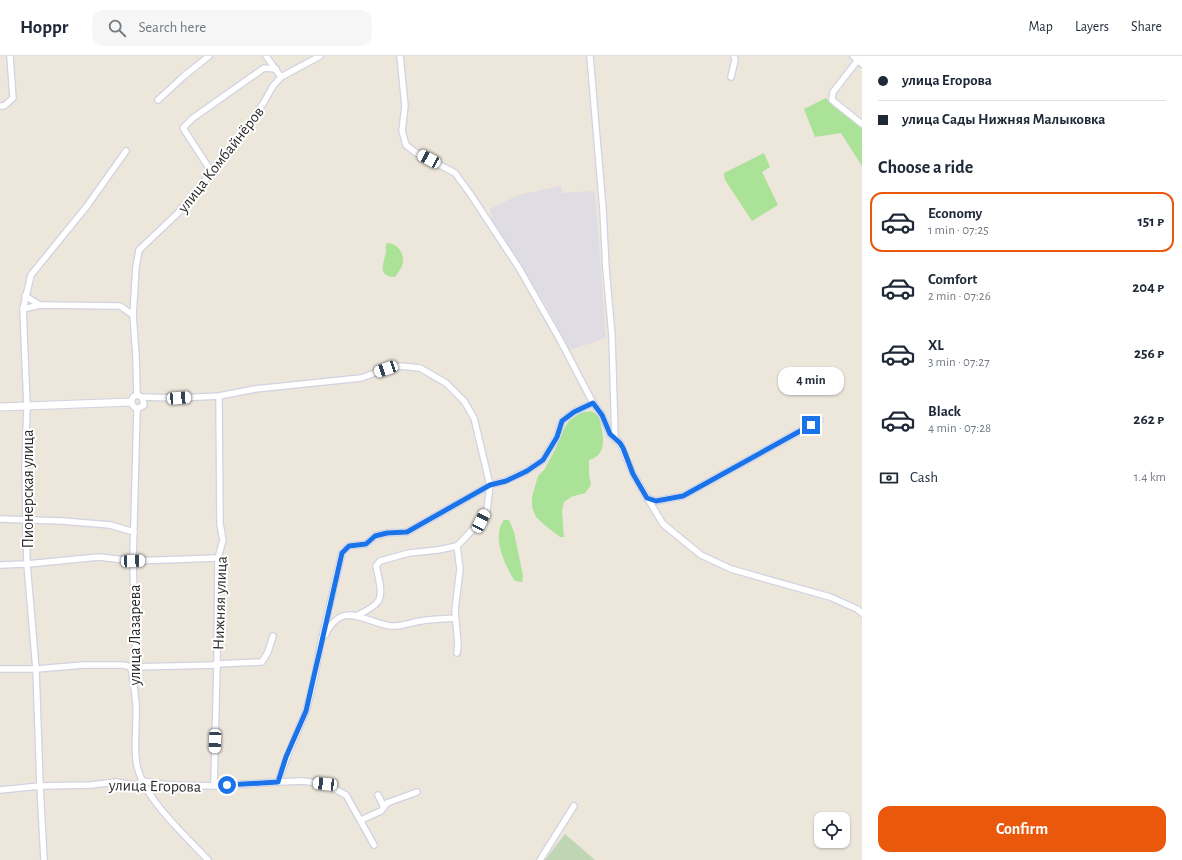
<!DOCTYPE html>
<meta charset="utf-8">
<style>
:root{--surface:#fff;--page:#f6f6f7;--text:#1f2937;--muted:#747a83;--line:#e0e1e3;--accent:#ea580c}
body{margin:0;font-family:"Alegreya Sans",sans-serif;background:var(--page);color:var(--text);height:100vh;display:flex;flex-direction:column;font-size:15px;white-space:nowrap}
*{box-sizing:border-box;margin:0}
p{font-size:13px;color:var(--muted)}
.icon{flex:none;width:22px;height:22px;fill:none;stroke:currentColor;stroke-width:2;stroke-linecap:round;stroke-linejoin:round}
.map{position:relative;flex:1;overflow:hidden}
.details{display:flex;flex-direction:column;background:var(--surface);width:320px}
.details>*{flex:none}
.guide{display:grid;align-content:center;height:88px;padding:0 16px;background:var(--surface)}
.tools{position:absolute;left:814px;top:756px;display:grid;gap:8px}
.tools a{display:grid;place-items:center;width:36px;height:36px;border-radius:8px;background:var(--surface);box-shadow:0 1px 3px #0004;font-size:20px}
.end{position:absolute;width:18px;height:18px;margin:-9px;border:5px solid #1a73e8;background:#fff;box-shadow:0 0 0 2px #fff}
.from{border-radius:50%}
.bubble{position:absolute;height:28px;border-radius:12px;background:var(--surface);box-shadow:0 1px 3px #0004;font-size:13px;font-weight:700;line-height:28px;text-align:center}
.car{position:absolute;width:12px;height:24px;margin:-12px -6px;border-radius:5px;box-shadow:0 0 3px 1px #0007;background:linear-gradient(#fff 24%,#345 0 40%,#fff 0 76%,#345 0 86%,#fff 0)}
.guide b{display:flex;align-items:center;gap:14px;height:38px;font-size:15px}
.guide b+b{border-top:1px solid var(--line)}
.guide i{width:10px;height:10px;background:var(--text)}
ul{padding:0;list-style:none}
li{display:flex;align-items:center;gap:12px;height:60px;margin:0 8px 6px;padding:0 8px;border:2px solid transparent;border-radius:12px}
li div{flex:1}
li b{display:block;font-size:15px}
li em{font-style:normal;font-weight:700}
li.current{border-color:var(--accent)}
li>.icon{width:36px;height:36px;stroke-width:1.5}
h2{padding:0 16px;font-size:18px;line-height:48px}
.pay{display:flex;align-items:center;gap:10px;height:44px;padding:0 16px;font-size:15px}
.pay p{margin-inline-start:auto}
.action{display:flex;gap:8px;margin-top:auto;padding:8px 16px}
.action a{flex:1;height:46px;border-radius:12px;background:var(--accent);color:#fff;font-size:16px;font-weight:700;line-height:46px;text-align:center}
header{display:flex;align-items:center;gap:24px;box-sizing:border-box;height:56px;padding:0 20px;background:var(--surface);border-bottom:1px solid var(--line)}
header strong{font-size:19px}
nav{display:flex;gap:22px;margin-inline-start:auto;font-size:14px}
.search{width:280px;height:36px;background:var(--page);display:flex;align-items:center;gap:10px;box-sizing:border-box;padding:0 14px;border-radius:12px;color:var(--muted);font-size:15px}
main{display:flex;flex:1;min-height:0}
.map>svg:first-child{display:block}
.industrial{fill:#dfdce4}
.green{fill:#aae298}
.cemetery{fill:#c0d5b3}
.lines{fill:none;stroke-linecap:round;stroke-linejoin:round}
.minor-casing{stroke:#d1d2e2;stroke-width:8}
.tertiary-casing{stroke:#d1d2e2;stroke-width:9}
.minor{stroke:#fff;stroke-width:5.5}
.tertiary{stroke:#fff;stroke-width:7}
.route{stroke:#1a73e8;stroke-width:5}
.labels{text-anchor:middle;stroke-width:4;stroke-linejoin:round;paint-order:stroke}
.street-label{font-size:16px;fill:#2a2a2a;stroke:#fff}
</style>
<header>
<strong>Hoppr</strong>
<div class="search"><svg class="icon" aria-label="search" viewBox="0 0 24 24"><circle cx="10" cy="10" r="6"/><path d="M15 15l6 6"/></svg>Search here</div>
<nav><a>Map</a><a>Layers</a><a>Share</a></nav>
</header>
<main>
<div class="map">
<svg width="862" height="804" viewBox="0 0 862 804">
<rect width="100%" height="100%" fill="#ece6db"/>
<path class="industrial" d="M561 130 562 137 595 135 606 282 570 294 545 247 492 165 490 153 519 139Z"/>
<g class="green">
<path d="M826 42 834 51 862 71V110L841 77 815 81 804 53Z"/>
<path d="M764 97 770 111 762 116 778 149 752 165 725 124 724 117Z"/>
<path d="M387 187C398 187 406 199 402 210 400 214 397 218 395 221 376 220 384 208 386 196 386 192 385 191 387 187Z"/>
<path d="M591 355 599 360C601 371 608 391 597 400 595 402 591 403 589 404V419L591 429 585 437 571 441 564 446 562 455 564 481H560L547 471 536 461 532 451V441L538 420 544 414 555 394 561 378 569 365 580 357Z"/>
<path d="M504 464H509L514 476 523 520 522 526 515 525C505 510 491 480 504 464Z"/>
</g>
<path class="cemetery" d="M565 778 595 804H545Z"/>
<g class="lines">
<defs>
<g id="minor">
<path d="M266 0 281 21"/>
<path d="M400 0 405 50 402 75 406 89 415 96 455 117 471 139 519 212 559 282 593 347 602 359 610 378 620 387 633 418 663 468 701 499 731 513 830 541 857 553 862 557"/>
<path d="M590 0 603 154 606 213 612 280 615 383"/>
<path d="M853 0 862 8"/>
<path d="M861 0 833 36 832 44 862 68"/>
<path d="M731 21 735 4 734 0"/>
<path d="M158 44 184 20 209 0"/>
<path d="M0 50H4L13 42 10 0"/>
<path d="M211 115 183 72 193 62 264 12 276 13"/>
<path d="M25 240 40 249"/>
<path d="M23 253 40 249 120 250 133 259"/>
<path d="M137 339 136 300 133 259 136 211 139 194 177 158 243 78 264 46 273 30 281 21 320 0"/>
<path d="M137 339 142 341 144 349 137 353 133 350 131 346 133 341Z"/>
<path d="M142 341 179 342 219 340 255 333 361 322 386 313 400 310 420 312 446 327 464 345 474 362 490 429 487 454 481 465 457 490 460 513 455 554 458 589 457 597"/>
<path d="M137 353 133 505 136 610 131 611C133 623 135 635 136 648 137 666 134 685 136 703 139 739 184 778 208 804"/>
<path d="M647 442 656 445 683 440 820 364"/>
<path d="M0 463 62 465 110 469 134 476"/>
<path d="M0 509 27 508 99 501 133 505 218 502"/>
<path d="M358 559C364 556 375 551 379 544 383 535 378 519 376 510L380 505 409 497 438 494 457 490"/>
<path d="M325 579C343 543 363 566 391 570 400 571 412 566 421 565 432 563 444 563 455 562"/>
<path d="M215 608 262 606 268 596 273 580"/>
<path d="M0 613H36L84 609H123L131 611 217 609"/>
<path d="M278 726 287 701 306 655 314 624 321 586 342 497 349 490 366 488 375 480 387 477 407 476 490 429 505 425 527 415 543 404 557 381 562 365 574 356 593 347"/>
<path d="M214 730 217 609 218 502 223 484 220 468 219 340"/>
<path d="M0 734 40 730 91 729 116 726 135 729 143 725 168 729 214 730 278 726 303 725 325 728 346 739 374 789"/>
<path d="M378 739 384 751"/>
<path d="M361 764 381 755 387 747 417 736"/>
<path d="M44 804 40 730 36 613 27 508 25 412 27 350 23 253 31 219 87 150 126 95"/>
<path d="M540 804 574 750"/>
</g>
<path id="tertiary" d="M0 351 131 346"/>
</defs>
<use href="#minor" class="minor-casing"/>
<use href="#tertiary" class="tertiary-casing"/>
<use href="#minor" class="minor"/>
<use href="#tertiary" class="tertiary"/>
</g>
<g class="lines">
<path class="route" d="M227 729 278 726 286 701 306 655 342 497 349 490 366 488 375 480 387 477 407 476 490 429 506 425 527 415 543 404 557 381 562 365 574 356 593 347 602 359 610 378 620 387 623 392 633 418 647 442 656 445 683 440 811 369"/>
</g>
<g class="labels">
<g class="street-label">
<text transform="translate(220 103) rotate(-52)" y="6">улица Комбайнёров</text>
<text transform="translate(27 433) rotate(-90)" y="6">Пионерская улица</text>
<text transform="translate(219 547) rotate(-88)" y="6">Нижняя улица</text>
<text transform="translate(134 579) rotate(-90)" y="6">улица Лазарева</text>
<text transform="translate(155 729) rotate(1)" y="6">улица Егорова</text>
</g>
</g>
</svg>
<div class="tools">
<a><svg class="icon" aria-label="locate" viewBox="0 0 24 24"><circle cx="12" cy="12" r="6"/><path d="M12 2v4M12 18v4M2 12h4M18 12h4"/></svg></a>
</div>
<i class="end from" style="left:227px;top:729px"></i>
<i class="end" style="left:811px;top:369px"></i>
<div class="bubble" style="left:778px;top:311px;width:66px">4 min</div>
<i class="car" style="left:429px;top:103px;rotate:298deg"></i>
<i class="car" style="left:386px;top:313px;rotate:251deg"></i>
<i class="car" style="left:179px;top:342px;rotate:86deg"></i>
<i class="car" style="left:481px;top:465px;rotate:26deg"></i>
<i class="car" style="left:133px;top:505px;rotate:88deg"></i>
<i class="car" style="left:215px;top:685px;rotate:182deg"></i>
<i class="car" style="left:325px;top:728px;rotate:276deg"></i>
</div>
<section class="details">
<div class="guide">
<b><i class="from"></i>улица Егорова</b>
<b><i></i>улица Сады Нижняя Малыковка</b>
</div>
<h2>Choose a ride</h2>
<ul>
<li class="current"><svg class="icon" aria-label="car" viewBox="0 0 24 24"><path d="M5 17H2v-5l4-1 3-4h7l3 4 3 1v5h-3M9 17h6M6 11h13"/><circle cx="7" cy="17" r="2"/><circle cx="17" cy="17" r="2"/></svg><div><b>Economy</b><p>1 min · 07:25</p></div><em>151 ₽</em></li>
<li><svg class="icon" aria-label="car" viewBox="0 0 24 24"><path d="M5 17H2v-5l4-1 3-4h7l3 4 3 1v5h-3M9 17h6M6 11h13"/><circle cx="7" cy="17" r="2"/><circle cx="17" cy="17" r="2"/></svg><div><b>Comfort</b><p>2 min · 07:26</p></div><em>204 ₽</em></li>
<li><svg class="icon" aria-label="car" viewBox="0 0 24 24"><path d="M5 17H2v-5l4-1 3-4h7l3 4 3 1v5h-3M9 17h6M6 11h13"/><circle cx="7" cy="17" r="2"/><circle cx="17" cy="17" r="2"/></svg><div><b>XL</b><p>3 min · 07:27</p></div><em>256 ₽</em></li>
<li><svg class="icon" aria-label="car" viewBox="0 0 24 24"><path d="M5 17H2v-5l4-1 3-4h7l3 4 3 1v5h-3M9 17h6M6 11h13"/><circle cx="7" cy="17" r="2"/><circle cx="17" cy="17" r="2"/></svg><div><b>Black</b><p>4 min · 07:28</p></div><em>262 ₽</em></li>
</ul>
<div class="pay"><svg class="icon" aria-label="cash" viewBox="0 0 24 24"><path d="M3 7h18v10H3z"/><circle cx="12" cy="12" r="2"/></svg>Cash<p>1.4 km</p></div>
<div class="action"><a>Confirm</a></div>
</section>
</main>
